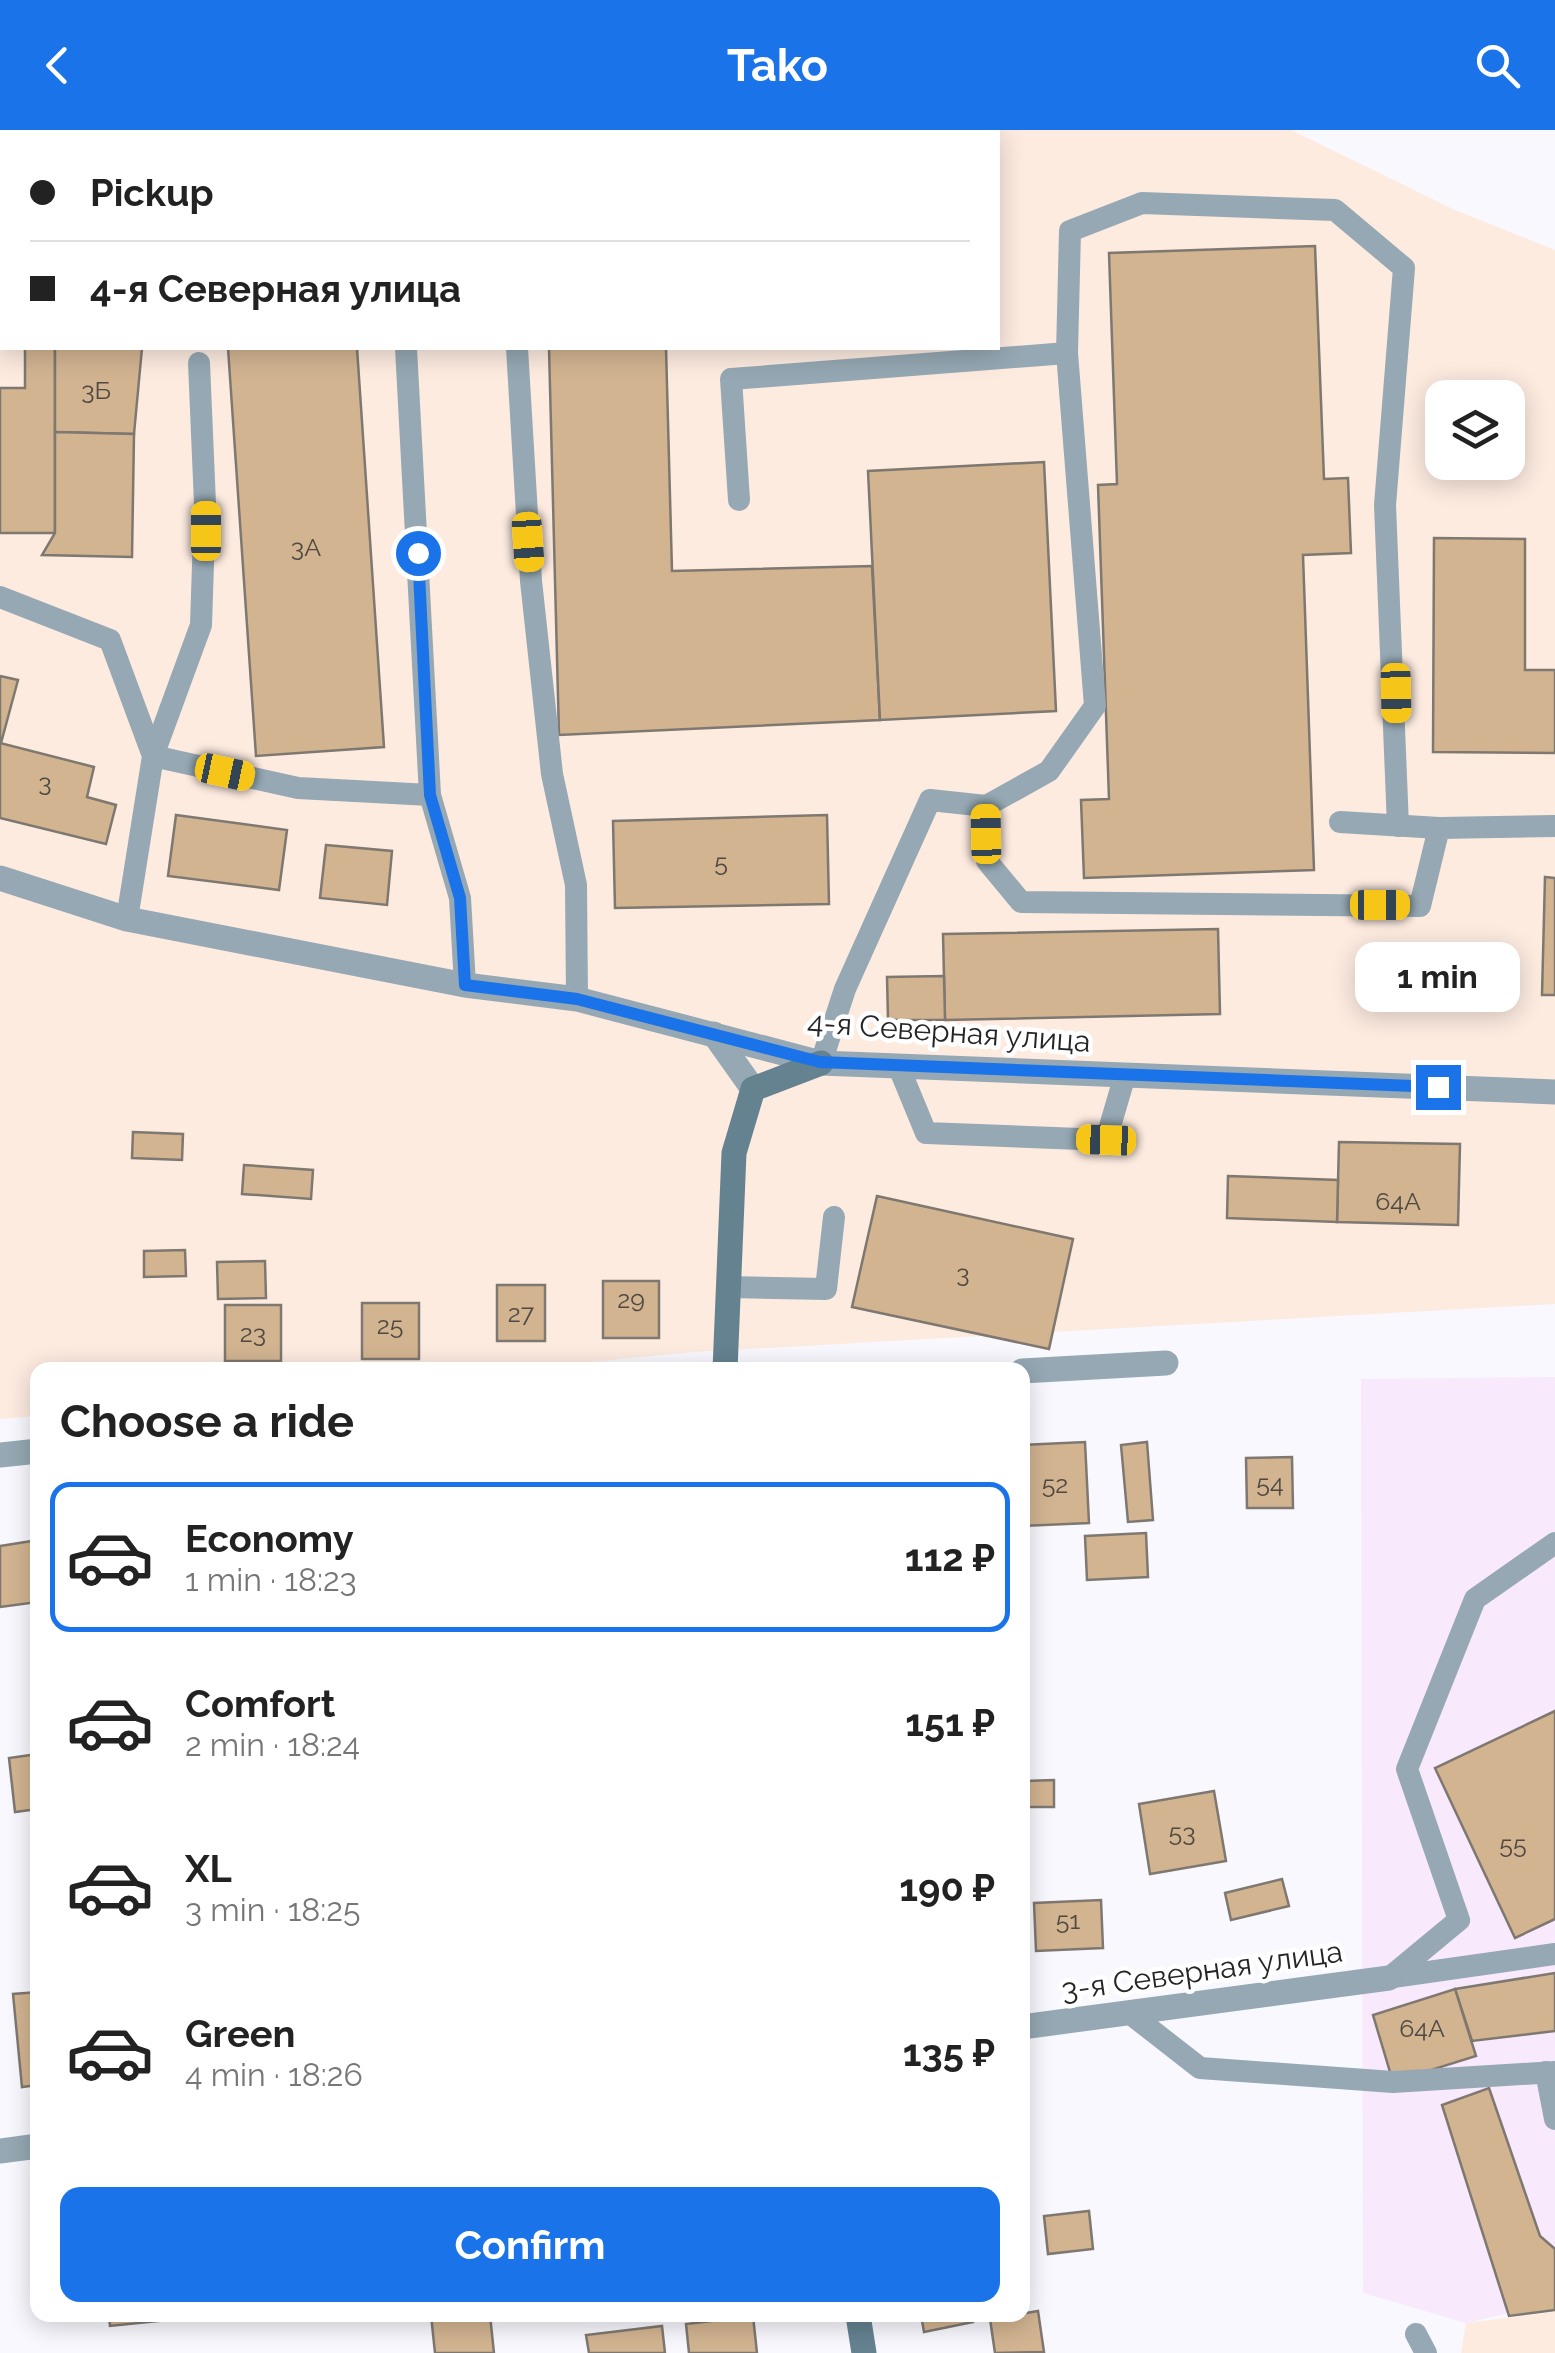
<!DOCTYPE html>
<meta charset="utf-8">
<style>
:root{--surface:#fff;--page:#f2f2f2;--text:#222;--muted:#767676;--line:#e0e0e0;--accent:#1a73e8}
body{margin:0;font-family:Raleway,sans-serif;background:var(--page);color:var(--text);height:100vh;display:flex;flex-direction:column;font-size:38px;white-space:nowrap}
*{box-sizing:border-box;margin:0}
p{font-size:32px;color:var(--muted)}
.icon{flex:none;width:55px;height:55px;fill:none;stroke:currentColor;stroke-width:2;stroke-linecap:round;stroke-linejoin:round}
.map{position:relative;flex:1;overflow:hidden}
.drawer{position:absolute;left:30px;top:1232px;width:1000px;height:960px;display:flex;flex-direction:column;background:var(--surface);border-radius:20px;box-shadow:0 5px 25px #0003}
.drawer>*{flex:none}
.guide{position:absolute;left:0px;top:0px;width:1000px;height:220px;box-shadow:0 5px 25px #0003;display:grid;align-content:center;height:220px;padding:0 30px;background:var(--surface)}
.controls{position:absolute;left:1425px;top:250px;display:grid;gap:20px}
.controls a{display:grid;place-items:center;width:100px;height:100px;border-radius:20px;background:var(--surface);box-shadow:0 5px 25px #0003;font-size:50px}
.end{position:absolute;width:45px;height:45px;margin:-22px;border:12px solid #1a73e8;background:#fff;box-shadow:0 0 0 5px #fff}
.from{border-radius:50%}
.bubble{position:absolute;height:70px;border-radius:20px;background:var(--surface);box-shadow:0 5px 25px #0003;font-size:32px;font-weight:700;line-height:70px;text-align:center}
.car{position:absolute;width:30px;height:60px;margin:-30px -15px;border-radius:12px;box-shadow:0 0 8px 2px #0007;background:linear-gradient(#f5c518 24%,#345 0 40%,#f5c518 0 76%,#345 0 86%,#f5c518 0)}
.guide b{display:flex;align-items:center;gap:35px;height:95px;font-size:38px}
.guide b+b{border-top:2px solid var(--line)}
.guide i{width:25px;height:25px;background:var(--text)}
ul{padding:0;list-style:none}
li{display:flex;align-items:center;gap:30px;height:150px;margin:0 20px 15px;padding:0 10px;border:5px solid transparent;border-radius:20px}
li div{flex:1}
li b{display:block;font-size:38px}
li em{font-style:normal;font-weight:700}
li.active{border-color:var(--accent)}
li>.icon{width:90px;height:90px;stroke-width:1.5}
h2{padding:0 30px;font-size:45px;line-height:120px}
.primary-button{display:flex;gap:20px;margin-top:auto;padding:20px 30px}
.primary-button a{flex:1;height:115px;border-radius:20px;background:var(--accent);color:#fff;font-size:40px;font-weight:700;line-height:115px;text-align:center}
header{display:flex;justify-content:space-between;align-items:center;height:130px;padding:0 30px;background:var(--accent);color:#fff;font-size:45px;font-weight:700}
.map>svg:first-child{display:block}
.commercial{fill:#fdebe0;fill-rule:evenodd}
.industrial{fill:#f8e9fc}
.building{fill:#d2b491;stroke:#7e7870;stroke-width:2.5}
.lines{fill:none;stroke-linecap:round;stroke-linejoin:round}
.lane{stroke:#95a8b3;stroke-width:22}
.street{stroke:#95a8b3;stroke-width:25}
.secondary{stroke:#658290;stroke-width:25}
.route{stroke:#1a73e8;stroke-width:12}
.labels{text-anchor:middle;stroke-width:9;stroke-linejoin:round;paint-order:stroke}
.number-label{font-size:25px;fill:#504942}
.street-label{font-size:30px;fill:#252528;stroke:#fff}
</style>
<header><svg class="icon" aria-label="back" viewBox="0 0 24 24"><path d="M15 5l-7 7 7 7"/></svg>Tako<svg class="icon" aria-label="search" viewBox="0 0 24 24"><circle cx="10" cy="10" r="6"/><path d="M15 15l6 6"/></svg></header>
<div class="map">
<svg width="1555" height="2223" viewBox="0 0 1555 2223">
<rect width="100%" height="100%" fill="#f8f8fe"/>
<g class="commercial">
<path d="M0 0H1291L1455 80 1555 120V1174L693 1222 508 1240H38L37 1286 0 1289ZM2 2H998V218H2ZM1442 268H1508V332H1442Z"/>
<path d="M1555 2182V2223H1461L1466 2193Z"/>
</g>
<path class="industrial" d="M1555 1247V2172L1466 2193 1363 2163 1361 1249Z"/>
<g class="building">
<path d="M1315 116 1324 349 1348 348 1351 423 1303 425 1314 740 1084 748 1081 670 1109 669 1098 355 1117 354 1109 123Z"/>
<path d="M25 218H55V403H0V258H25Z"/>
<path d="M55 218H142L134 304 55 302Z"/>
<path d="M228 218H357L384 617 256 626Z"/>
<path d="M549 218H666L672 441 872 436 880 590 559 605Z"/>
<path d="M55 302 134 304 132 427 42 425 55 403Z"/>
<path d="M1044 332 1056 581 880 590 868 341Z"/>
<path d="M1434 408 1525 409V540H1555V623L1433 622Z"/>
<path d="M0 546 18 550 1 613H0Z"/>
<path d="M0 613 94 637 87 667 116 675 106 714 0 688Z"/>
<path d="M176 685 287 700 279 760 168 746Z"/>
<path d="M827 685 829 774 615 778 613 691Z"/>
<path d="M326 715 392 721 387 775 320 768Z"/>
<path d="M1545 747 1555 748V865H1542Z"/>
<path d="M1218 799 1220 884 945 890 943 804Z"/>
<path d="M944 846 945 890H888L887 847Z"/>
<path d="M133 1002 183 1004 182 1030 132 1028Z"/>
<path d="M1339 1012 1460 1014 1458 1095 1337 1092Z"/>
<path d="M244 1035 313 1040 311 1069 242 1064Z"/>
<path d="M1228 1046 1338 1050 1337 1092 1227 1088Z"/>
<path d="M877 1066 1073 1109 1049 1219 852 1177Z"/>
<path d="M185 1120 186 1146 144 1147V1121Z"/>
<path d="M265 1131 266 1168 218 1169 217 1132Z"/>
<rect x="603" y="1151" width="56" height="57"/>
<rect x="497" y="1155" width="48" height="56"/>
<rect x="362" y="1173" width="57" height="56"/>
<rect x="225" y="1175" width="56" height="56"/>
<path d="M1085 1312 1089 1393 1022 1396V1315Z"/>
<path d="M1147 1312 1153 1390 1128 1392 1121 1315Z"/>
<path d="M1292 1327 1293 1378H1247L1246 1328Z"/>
<path d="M1146 1403 1148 1447 1087 1450 1085 1406Z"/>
<path d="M38 1410V1472L0 1477V1416Z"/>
<path d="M1555 1581V1789L1515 1808 1435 1638Z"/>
<path d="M38 1624V1679L15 1682 9 1628Z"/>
<path d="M1054 1650V1677H1027L1025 1651Z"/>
<path d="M1214 1661 1226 1731 1150 1744 1139 1674Z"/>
<path d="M1282 1749 1289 1776 1231 1790 1225 1763Z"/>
<path d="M1101 1770 1103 1818 1036 1821 1034 1773Z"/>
<path d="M1555 1843V1901L1472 1911 1455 1859Z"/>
<path d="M1455 1859 1476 1926 1393 1952 1373 1885Z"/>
<path d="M38 1862V1955L22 1957 13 1864Z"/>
<path d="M1489 1958 1540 2106 1555 2119V2180L1509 2186 1442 1975Z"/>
<path d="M1089 2081 1093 2119 1048 2124 1044 2086Z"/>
<path d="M1038 2181 1044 2222 995 2223 990 2189Z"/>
<path d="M109 2185H168L169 2190 110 2196Z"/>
<path d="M431 2185H490L494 2223H435Z"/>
<path d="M921 2185H972L973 2192 924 2202Z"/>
<path d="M753 2186 757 2223H689L686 2194Z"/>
<path d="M662 2196 665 2223H589L586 2205Z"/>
</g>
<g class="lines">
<g class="lane">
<path d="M373 0V2"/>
<path d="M96 2 98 0"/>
<path d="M544 2 545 0"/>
<path d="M0 20H2"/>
<path d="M406 218 430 665 460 768 465 855"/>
<path d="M517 218 531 451 552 644 576 755 577 869"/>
<path d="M199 233 205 374 201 495 153 626 298 658 430 665"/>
<path d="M739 370 731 249 1067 223"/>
<path d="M0 467 110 510 153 626 127 789"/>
<path d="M986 676 1049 641 1095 576 1067 223 1070 101 1142 73 1335 80 1404 138 1385 375 1398 696"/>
<path d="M1340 692 1439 698"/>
<path d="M821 933 845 859 930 670 986 676 987 731 1021 772 1420 776 1439 698 1555 696"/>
<path d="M898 935 926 1003 1106 1010 1125 945"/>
<path d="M728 1157 826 1159 834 1087"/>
<path d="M1393 1847 1555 1824"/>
<path d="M1389 1848 1459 1790 1407 1639 1475 1469 1555 1413"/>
<path d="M1132 1885 1200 1938 1393 1952 1555 1942"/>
<path d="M1546 1942 1555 1989"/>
<path d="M1416 2204 1426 2223"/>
</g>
<g class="street">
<path d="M0 748 127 789 465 855 577 869 821 933 1555 962"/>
<path d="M714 904 753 959"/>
<path d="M1022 1241 1166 1233"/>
<path d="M0 1325 38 1321"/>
<path d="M1022 1897 1389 1848"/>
<path d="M0 2021 38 2016"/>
</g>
<g class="secondary">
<path d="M725 1240 734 1023 753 959 821 933"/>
<path d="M858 2185 864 2223"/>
</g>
</g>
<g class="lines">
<path class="route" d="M418 423 430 665 460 768 465 855 577 869 820 932 1438 957"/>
</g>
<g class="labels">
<g class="number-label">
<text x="96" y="269">3Б</text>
<text x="306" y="426">3А</text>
<text x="45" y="661">3</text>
<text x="721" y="741">5</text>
<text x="1398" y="1080">64А</text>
<text x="963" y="1152">3</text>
<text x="631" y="1178">29</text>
<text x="521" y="1192">27</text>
<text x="390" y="1204">25</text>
<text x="253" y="1212">23</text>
<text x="1270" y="1362">54</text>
<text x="1055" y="1363">52</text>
<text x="1182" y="1711">53</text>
<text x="1513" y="1723">55</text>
<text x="1068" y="1799">51</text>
<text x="1422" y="1907">64А</text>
</g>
<g class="street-label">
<text transform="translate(949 902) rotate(4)" y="10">4-я Северная улица</text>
<text transform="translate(1202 1841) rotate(-8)" y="10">3-я Северная улица</text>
</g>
</g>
</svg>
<div class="controls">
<a><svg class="icon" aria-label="layers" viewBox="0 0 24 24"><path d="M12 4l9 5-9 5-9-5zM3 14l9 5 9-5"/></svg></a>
</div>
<i class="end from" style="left:418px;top:423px"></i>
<i class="end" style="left:1438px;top:957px"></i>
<div class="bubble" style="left:1355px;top:812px;width:165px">1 min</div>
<i class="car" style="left:206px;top:401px;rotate:0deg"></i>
<i class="car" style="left:528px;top:412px;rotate:176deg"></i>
<i class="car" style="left:1396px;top:563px;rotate:179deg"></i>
<i class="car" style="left:225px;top:642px;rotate:102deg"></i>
<i class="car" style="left:986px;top:704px;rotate:359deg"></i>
<i class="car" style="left:1380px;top:775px;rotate:90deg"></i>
<i class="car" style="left:1106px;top:1010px;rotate:272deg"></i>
<div class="guide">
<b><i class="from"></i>Pickup</b>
<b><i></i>4-я Северная улица</b>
</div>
<section class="drawer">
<h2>Choose a ride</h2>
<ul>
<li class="active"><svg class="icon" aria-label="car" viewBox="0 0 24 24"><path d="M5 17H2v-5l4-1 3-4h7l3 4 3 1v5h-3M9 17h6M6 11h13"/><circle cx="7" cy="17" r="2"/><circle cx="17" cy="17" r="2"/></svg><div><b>Economy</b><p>1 min · 18:23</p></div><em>112 ₽</em></li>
<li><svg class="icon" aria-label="car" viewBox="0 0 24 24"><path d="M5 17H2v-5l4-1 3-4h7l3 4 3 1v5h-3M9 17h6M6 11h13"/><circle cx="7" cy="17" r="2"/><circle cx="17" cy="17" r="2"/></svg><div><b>Comfort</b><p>2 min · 18:24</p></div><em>151 ₽</em></li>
<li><svg class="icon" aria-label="car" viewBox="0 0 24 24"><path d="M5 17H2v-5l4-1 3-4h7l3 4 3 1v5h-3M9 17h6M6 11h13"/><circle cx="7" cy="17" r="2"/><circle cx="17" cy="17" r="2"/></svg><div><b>XL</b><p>3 min · 18:25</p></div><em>190 ₽</em></li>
<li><svg class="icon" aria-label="car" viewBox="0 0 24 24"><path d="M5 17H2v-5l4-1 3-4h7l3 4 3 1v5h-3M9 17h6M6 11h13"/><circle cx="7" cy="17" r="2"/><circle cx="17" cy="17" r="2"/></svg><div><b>Green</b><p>4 min · 18:26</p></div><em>135 ₽</em></li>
</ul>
<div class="primary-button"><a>Confirm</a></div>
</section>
</div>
